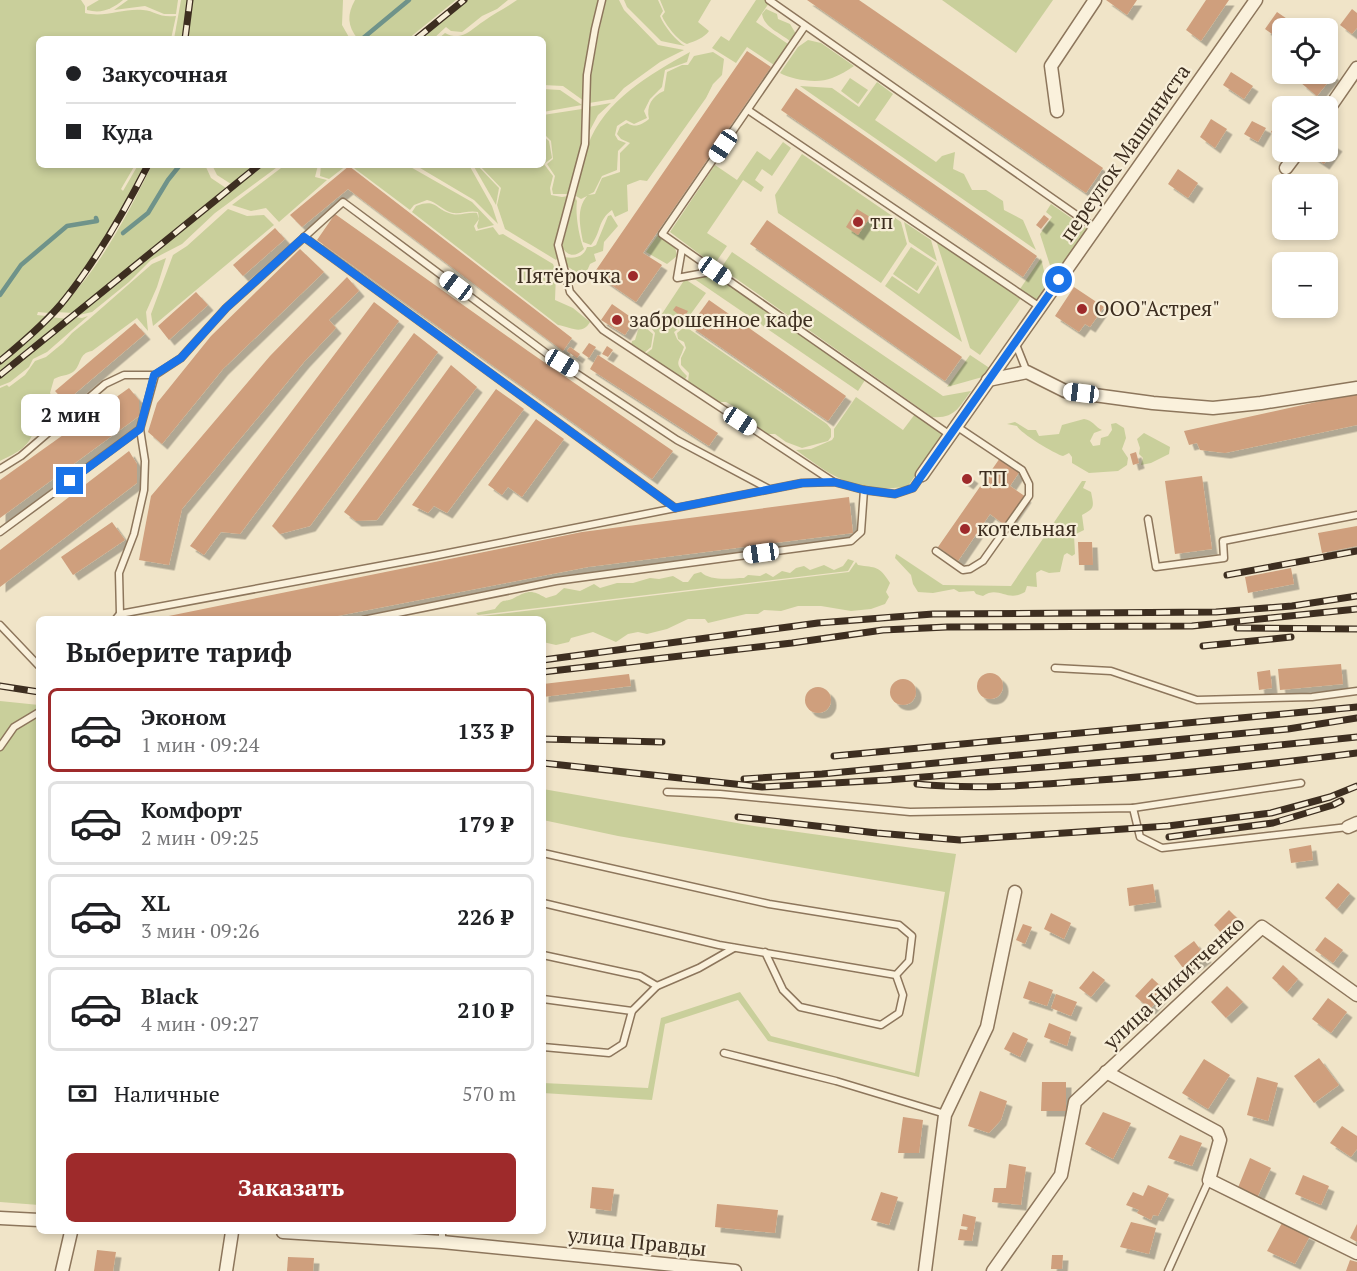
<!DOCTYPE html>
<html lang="ru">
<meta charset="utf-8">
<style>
:root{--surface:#fff;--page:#f6f6f6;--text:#202124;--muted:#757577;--line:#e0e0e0;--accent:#9e2a2b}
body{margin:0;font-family:"PT Serif",serif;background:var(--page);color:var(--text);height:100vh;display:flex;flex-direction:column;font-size:22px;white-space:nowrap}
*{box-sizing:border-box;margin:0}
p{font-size:20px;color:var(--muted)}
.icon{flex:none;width:33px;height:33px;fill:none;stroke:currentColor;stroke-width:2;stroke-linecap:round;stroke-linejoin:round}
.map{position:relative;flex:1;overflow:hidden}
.drawer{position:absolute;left:36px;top:616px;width:510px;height:618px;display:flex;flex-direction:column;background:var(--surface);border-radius:9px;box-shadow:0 3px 9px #0003}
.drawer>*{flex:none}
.top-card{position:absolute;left:36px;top:36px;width:510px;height:132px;border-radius:9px;box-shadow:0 3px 9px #0003;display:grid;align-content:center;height:132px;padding:0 30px;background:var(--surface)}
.tools{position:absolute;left:1272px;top:18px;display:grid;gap:12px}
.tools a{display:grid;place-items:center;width:66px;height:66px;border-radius:9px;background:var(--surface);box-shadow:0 3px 9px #0003;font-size:30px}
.end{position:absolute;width:27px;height:27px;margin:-14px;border:8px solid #1a73e8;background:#fff;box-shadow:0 0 0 3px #fff}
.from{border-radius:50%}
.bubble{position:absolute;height:42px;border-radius:9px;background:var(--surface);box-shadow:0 3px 9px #0003;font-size:20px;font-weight:700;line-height:42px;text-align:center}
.car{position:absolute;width:18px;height:36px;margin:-18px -9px;border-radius:8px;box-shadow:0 0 4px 2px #0007;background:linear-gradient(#fff 24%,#345 0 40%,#fff 0 76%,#345 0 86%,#fff 0)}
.top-card b{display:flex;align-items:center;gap:21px;height:57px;font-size:22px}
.top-card b+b{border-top:2px solid var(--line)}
.top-card i{width:15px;height:15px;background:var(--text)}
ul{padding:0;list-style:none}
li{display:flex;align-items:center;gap:18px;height:84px;margin:0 12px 9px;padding:0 18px;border:3px solid var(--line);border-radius:9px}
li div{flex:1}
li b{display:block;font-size:22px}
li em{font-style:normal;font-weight:700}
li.on{border-color:var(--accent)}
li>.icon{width:54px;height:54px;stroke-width:1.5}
h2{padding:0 30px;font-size:27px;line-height:72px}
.pay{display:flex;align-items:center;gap:15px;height:66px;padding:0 30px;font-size:22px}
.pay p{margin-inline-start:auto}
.cta{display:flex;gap:12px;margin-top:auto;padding:12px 30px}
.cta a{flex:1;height:69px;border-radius:9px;background:var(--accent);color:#fff;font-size:24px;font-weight:700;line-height:69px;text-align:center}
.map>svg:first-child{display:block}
.green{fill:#c9cf9b}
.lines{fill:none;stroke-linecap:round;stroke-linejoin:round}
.stream{stroke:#6f938a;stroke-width:4.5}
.building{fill:#cf9f7d;filter:url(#shadow)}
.service-casing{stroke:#8d765c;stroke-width:9}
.minor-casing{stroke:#8d765c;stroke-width:15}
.service{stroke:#faf1dc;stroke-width:6}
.minor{stroke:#faf1dc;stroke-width:12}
.rail-casing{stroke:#3d2e20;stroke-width:7}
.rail{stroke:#f7eed8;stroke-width:4.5;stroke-dasharray:14;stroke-linecap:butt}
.route{stroke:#1a73e8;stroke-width:8}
.poi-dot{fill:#9e2a2b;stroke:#f7eed8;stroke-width:2}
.labels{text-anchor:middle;stroke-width:4.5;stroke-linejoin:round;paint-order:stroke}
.street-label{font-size:21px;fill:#3d2e20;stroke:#f7eed8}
.poi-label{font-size:21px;fill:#3d2e20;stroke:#f7eed8;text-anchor:start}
</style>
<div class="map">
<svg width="1357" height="1271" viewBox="0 0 1357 1271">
<defs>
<filter id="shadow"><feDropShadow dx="5.5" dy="5.5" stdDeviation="0" flood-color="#0004"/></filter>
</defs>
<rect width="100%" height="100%" fill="#f0e4c8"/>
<g class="green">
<path d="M0 0H81L85 6V13C105 18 123 8 143 10 156 11 158 18 176 16L171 39H39V165H135L121 189 123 191 138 165H145C119 218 92 271 49 313L38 312 37 315 46 316 0 359Z"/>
<path d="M99 0H123C112 9 102 14 87 10V7Z"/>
<path d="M128 0H178L176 14H164L145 6 114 10Z"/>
<path d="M181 0H189L184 39H174Z"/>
<path d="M193 0H343L342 25 350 39H187Z"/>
<path d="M355 0H456L408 39H358C347 26 347 14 355 0Z"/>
<path d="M468 0H508L497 9 482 16 462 32 451 31 446 27 433 39H419Z"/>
<path d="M517 0H599L584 101 563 86 543 85V39H438L445 33C462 42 470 30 484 21 495 13 506 8 517 0Z"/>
<path d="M605 0H619L624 10 658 45 684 50 660 62 624 88 614 99 589 103 591 75Z"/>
<path d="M624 0H658L663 11 660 16C664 26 676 41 685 46L661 41 627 7Z"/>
<path d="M660 0H711L698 22 709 31C704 38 695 41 687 44 678 41 665 24 662 16L665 12Z"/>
<path d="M756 0H765L769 3 756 22 788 44 774 65 747 47 736 63 712 48 721 36 729 41Z"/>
<path d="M942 0H1053L1016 53Z"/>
<path d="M766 9 777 14 778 19 790 24 796 34 794 39 790 41C780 33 764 27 762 14Z"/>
<path d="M808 40 821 43 854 66C847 71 840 75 832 78 818 84 793 80 780 73L798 47Z"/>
<path d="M690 52 687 62 665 70 662 87 650 99 644 111 647 118 634 124 626 120 617 126 615 135 618 140 626 143 618 151 617 170 602 176 594 192 588 195 595 194 602 178 620 172V153L630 143 621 139 617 134 620 127 627 123C636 128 641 125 649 119 646 106 652 96 664 91L667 72 682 65H688L694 56 713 52 724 59 722 75 713 84 706 98 647 181 640 180 627 185 628 211 615 217 612 210C597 221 602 231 591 245L583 242C580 226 576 209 587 196L581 199 576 196C580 180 582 161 588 145 604 101 650 74 690 52Z"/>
<path d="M850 78 868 90 858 104 841 91Z"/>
<path d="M877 82 893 94 875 120 936 162 942 156 955 152 953 169 964 174 972 190H986L1003 201 1004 210 1023 220 1036 250 800 86 832 88 859 107Z"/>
<path d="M543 89 560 90 582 105 543 112Z"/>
<path d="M611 103 598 115 588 134V107Z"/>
<path d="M582 109 581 145 568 194H553L552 189 555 176 547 164 553 159 551 141 543 133V115Z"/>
<path d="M543 136 549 141 552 158 544 164 553 176 550 188 551 195 562 197 568 196C563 216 552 237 558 258L556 260 505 229 497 205 501 188 479 165H543Z"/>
<path d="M783 142 791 148 772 176 762 169 755 180 764 187 761 192 743 180 707 233 727 246 714 265 670 232 715 165 737 180 757 151 770 160Z"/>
<path d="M802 154 901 222 907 244 881 283 778 213 775 195Z"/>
<path d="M152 165H205L211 178 226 188 74 313 56 312C99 271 126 217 152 165Z"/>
<path d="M212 165H254L231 184 217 175Z"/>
<path d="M263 165H280L215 213 182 244 151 260 129 282 92 312 79 315Z"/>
<path d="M285 165H318L315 177 327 180 279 222 266 208 251 211 232 205Z"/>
<path d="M321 165H347L329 179 320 176Z"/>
<path d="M350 165H407L472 202 494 225 478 229 477 226 479 219 474 226 476 231 493 227 499 235 503 234 553 264 556 273 555 300 573 308 590 322C582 336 571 327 558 325L412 212 416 206C437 198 435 210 452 214 460 216 468 212 477 213L479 219 478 212C469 210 462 214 453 213 443 211 437 202 427 200L414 205 410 210Z"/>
<path d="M415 165H469L492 206 498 224 474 200Z"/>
<path d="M473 165H477L499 188 496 205Z"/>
<path d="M575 197 577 201C575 213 579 238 584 249 576 257 568 257 562 247Z"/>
<path d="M1051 204 1090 231 1055 281 1040 234 1052 217 1046 212Z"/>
<path d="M228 209 247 216 264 215 274 225 153 326 151 314 173 255 187 246Z"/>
<path d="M611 215 618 226 604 242 603 251 594 254 596 261 590 264 584 278 567 266 564 257C575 259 584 257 587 247H592L596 245 608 216Z"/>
<path d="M904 222 931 240 937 261 909 242Z"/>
<path d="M658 235 675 247 677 256 667 264 646 252Z"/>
<path d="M936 240 1021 298 980 355 970 348Z"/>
<path d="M911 247 936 263 917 291 893 274Z"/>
<path d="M732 252 943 396 971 391C959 407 955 419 932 417L721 268Z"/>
<path d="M166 258 157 287 146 312 148 331 137 318 92 351C78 353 82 365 73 372 67 376 61 375 54 379L50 393 57 403 46 409 45 422 35 425C31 447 18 452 0 461V388L7 385 9 387 25 375 35 361 46 357 63 343 72 333 88 320 152 264Z"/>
<path d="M1041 258 1048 288 1039 302 1020 289Z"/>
<path d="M938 265 962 342 885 286 892 276 919 294Z"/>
<path d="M714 274 865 380 858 391 693 278Z"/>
<path d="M685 279 706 293 682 326 674 332 677 339 684 347C679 363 673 362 687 376L684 381 644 355 652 349 655 333 652 329Z"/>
<path d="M88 316 47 352 33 359 29 367 10 382 0 386V377L75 317 82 318Z"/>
<path d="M50 317 68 319 0 372V363Z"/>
<path d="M642 327 646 328 653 334 651 347 643 354 631 345 632 341 635 340 638 330Z"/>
<path d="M682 329H689L827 424 831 429V437L828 441 802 448 786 442 775 434H765L755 428 752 419 741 418 736 416 733 406 726 402H716L688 382 689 373 681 365V358L686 348 684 342 678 339 677 333Z"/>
<path d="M970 355 991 369 986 376 947 387Z"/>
<path d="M856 397 903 430 915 414 944 434 908 486C888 491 853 487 835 476 821 469 809 459 796 450L811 449 832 440 834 437V429Z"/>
<path d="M1084 419C1093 420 1095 427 1102 430L1094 433 1090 441 1093 446 1100 445 1101 438 1108 436 1112 430 1111 424 1116 423 1124 428 1126 438 1122 449 1128 458 1127 465 1118 471 1089 473 1072 463V457L1069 453 1063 456C1055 454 1020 433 1017 426L1007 424 1015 422 1028 430H1036L1039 436 1059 434 1062 425Z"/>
<path d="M1144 433 1170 447 1169 454 1151 463 1141 465 1143 458 1139 454 1140 448 1137 439Z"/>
<path d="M1082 481H1086L1083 488 1091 492C1094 507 1095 508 1082 515L1084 530 1074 535 1075 554 1072 556 1067 553 1064 555 1060 572 1049 573 1041 570 1036 573 1037 587 1027 586 1025 592C1007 603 999 585 983 596L976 594 974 591 959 592 954 589 933 593 918 592 913 584 911 575 895 558 896 554 898 555 943 585 1011 586Z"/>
<path d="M848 559 854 561 848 571 478 615 476 613 495 609C505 596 503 604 514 598 529 590 532 590 546 598L556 595 564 588 580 591 594 584 600 588 617 583H633L650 578 659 579 673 576 683 582H688L694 574 701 572C711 582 732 578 744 578L748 575 760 576 766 573 773 577 782 571 790 573 796 568 804 566 810 570 824 565 834 570 843 566Z"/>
<path d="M856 562 858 565C876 568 879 565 890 583L886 592 889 597 885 604 871 609 851 611 821 606H798L781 611 764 610 758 614H746L708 623 705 619H688L667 629 647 634 638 632 628 634 616 642 593 632 571 638 569 642 556 645 543 642V620L478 619 482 616 849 572Z"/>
<path d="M0 701 39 705V1205L0 1202Z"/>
<path d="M543 789 754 826 956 854 919 1077 768 1041 738 1000 665 1024 652 1100 543 1093V1083L648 1088 661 1018 740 992 771 1036 915 1073 945 892 618 836 543 820Z"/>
</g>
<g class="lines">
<g class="stream">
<path d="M362 39 409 0"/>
<path d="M123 233 148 213 168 180 180 165"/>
<path d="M0 295 21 265 67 226 97 221 96 218"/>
</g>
</g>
<g class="building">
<path d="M807 0H859L1103 168 1086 193Z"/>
<path d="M1106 0H1137L1127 15Z"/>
<path d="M1206 0H1229L1201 41 1186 30Z"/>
<path d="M1352 9 1357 13V28L1352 34 1340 25Z"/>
<path d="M1277 12 1296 25 1294 28H1282V41L1265 29Z"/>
<path d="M747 51 771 67 643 253 662 265 636 302 594 273Z"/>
<path d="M1328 71 1334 75 1317 96 1301 83 1309 74H1328Z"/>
<path d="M1231 72 1253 86 1244 99 1223 85Z"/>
<path d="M796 88 1037 256 1023 277 781 110Z"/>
<path d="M1282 115V140L1271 132Z"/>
<path d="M1211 119 1227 129 1215 148 1200 137Z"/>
<path d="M1252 121 1266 128 1258 142 1244 134Z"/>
<path d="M1328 140 1337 146 1324 164 1312 156 1315 152H1328Z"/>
<path d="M349 166 572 338 563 351 348 189 302 227 290 215Z"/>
<path d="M1178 169 1198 183 1188 198 1168 184Z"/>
<path d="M1282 197V213L1275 206Z"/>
<path d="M857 209 870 217 858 235 846 227Z"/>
<path d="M335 214 528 351 673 451 652 479 317 240Z"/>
<path d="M1044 215 1049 219 1041 229 1036 225Z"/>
<path d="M767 220 962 357 945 381 750 244Z"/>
<path d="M275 228 285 239 243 276 233 265Z"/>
<path d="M300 249 324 272 223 369 162 444 148 432 157 403 211 336Z"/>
<path d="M347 277 359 291 329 320 336 328 304 362 182 509 169 565 139 560 151 496 270 356Z"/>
<path d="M1074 287 1104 307 1090 327 1085 324 1079 332 1055 316Z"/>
<path d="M196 292 208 305 169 340 158 326Z"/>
<path d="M709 300 846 396 828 421 690 326Z"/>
<path d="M374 302 399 321 240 534 221 532 204 555 190 546Z"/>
<path d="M612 304 635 320 625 335 601 320Z"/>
<path d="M676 306 688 311 682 321 676 317 678 314 673 310Z"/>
<path d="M135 323 145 334 65 402 55 391Z"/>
<path d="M414 333 438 352 310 526 280 534 272 526Z"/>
<path d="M589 343 596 347 589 358 582 353Z"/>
<path d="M607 346 613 350 608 357 602 354Z"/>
<path d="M570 347 580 354 577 358 567 351Z"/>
<path d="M598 355 718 433 709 446 590 369Z"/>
<path d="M451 365 477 387 377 520 356 521 344 512Z"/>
<path d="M129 388 139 400V416L0 518V480Z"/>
<path d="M496 389 524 409 447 513 434 506 428 513 412 505Z"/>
<path d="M1357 393V425L1225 453 1200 450 1197 443 1189 445 1184 431Z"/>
<path d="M536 419 564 439 522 497 508 487 502 495 488 485Z"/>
<path d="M129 451 137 464V483L0 587V550Z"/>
<path d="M1136 452 1139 463 1133 465 1130 454Z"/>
<path d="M1000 458 1020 471 1010 486 1026 497 1006 526 990 514 958 561 938 547Z"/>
<path d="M966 473 973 478 968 484 962 480Z"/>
<path d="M1202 476 1212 549 1175 554 1165 481Z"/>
<path d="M849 497 853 533 588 567 317 620H149L582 532Z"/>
<path d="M112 522 125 540 73 575 61 557Z"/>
<path d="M1357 526V546L1322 553 1318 533Z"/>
<path d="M1078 542H1092L1093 565H1079Z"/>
<path d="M1291 568 1294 584 1248 593 1245 577Z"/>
<path d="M1341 664 1343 684 1280 690 1278 669Z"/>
<path d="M1270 670 1272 688 1259 690 1257 672Z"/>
<circle cx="990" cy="686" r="13"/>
<path d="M629 674 631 686 543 697V684Z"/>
<circle cx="903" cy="692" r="13"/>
<circle cx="818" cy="700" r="13"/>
<path d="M1311 845 1313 860 1291 863 1289 849Z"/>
<path d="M1338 883 1350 893 1337 909 1325 898Z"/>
<path d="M1153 884 1156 902 1129 906 1127 888Z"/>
<path d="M1229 910 1240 921 1224 936 1214 925Z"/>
<path d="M1051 913 1071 923 1064 939 1044 929Z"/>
<path d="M1023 924 1032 927 1025 944 1016 940Z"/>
<path d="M1325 937 1343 950 1333 963 1315 950Z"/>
<path d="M1194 941 1206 957 1186 972 1174 956Z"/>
<path d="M1283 965 1298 979 1287 992 1272 978Z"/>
<path d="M1093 971 1105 980 1091 997 1079 988Z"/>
<path d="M1152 978 1166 991 1150 1009 1135 996Z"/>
<path d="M1029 981 1053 990 1047 1006 1023 998Z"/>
<path d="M1227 986 1243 1002 1226 1018 1211 1002Z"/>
<path d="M1056 994 1077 1002 1071 1016 1051 1008Z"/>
<path d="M1328 998 1347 1012 1331 1033 1312 1019Z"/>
<path d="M1049 1023 1071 1032 1067 1046 1044 1037Z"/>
<path d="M1013 1032 1028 1039 1020 1057 1004 1049Z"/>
<path d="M1319 1058 1339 1085 1314 1103 1294 1076Z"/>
<path d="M1204 1059 1230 1075 1208 1109 1182 1093Z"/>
<path d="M1257 1077 1278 1083 1268 1121 1247 1115Z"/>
<path d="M1042 1082H1066V1111H1041Z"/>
<path d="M980 1091 1007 1101 1001 1120 989 1133 968 1126Z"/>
<path d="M1103 1112 1131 1123 1113 1159 1085 1144Z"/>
<path d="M903 1117 923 1120 919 1153H898Z"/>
<path d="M1342 1126 1357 1136V1149L1351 1157 1330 1143Z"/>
<path d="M1180 1135 1202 1143 1192 1166 1168 1158Z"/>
<path d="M1250 1158 1271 1168 1257 1198 1237 1190Z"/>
<path d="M1009 1164 1026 1167 1021 1205 992 1202 994 1188H1006Z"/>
<path d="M1303 1175 1329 1186 1321 1205 1295 1194Z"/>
<path d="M1148 1185 1169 1194 1158 1216 1153 1215 1151 1220 1137 1213 1139 1210 1126 1205 1133 1192 1143 1196Z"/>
<path d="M592 1187 614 1189 611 1211 590 1208Z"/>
<path d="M881 1192 898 1197 889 1225 871 1220Z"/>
<path d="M717 1204 778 1210 775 1233 715 1227Z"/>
<path d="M963 1214 976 1217 972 1241 958 1240 960 1229 967 1230 968 1227 961 1226Z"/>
<path d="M1131 1222 1156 1228 1149 1254 1120 1247Z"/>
<path d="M1282 1223 1310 1236 1295 1264 1267 1251Z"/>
<path d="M1357 1224V1242L1350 1238Z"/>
<path d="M97 1250 116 1252 113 1271H94Z"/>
<path d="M1052 1255H1063L1062 1269H1051Z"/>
<path d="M288 1257 314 1258 313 1271H287Z"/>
<path d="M1350 1260 1357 1262V1271H1346Z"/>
</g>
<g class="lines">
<defs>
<g id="service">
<path d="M602 0 595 29 587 75 585 144 558 245 570 292 603 330 832 481"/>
<path d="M769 0 1095 228"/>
<path d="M805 26 662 234 950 435"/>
<path d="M748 110 1040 307"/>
<path d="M304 237 675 508"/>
<path d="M682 249 677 278 715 271"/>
<path d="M1015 342 1027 372"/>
<path d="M0 469 21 456 105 384 124 375H155"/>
<path d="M1148 519 1156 567 1224 558 1223 541 1357 515"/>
<path d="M0 532 140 429"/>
<path d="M936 551 963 570 970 569 983 561 1029 496V484L1022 470 956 426"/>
<path d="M120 614 119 573 134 534 144 490 145 461 140 429 155 375 181 358 226 308 343 202 550 356 677 440 767 488"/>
<path d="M115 620 120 614 433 556 802 483 834 482 864 490 895 494 913 488 922 475"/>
<path d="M363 620 556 581 851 541 861 532 864 490"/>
<path d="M0 625 39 666"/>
<path d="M1055 668 1111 671 1197 700 1312 697 1357 691"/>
<path d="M0 747 14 727 39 712"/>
<path d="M667 792 720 794 910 812 1133 808 1140 837 1162 848 1348 827"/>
<path d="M1133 808 1301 783"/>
<path d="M543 853 769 904 899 925 912 936 909 961 896 975 719 945 543 903"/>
<path d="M765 952 783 990 800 1007 881 1025 899 1013 903 995 896 975"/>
<path d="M543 955 640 976 657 986 699 968 734 948"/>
<path d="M543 999 632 1011 657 986"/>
<path d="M543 1047 609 1053 623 1044 632 1011"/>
<path d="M724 1053 836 1081 945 1114"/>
<path d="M442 1242V1232"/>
<path d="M1168 1271 1209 1180"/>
</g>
<g id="minor">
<path d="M1328 110 1357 68"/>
<path d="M1057 111 1051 66 1095 0"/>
<path d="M1286 168 1298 152"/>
<path d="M988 380 1027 372 1065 391 1153 403 1213 408 1261 403 1357 388"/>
<path d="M922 475 1256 0"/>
<path d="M1348 827 1357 823"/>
<path d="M1106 1072 1217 1132 1220 1140 1209 1180 1357 1253"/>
<path d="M0 1218 39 1220"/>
<path d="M283 1232 442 1242 735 1271"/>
<path d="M62 1271 71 1232"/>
<path d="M226 1271 232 1232"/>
<path d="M925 1271 945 1115 987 1027 1015 892"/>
<path d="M993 1271 1061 1175 1075 1102 1262 927 1357 995"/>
</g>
</defs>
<use href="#service" class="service-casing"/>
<use href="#minor" class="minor-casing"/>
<use href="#service" class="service"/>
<use href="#minor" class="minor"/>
<defs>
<g id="rail">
<path d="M185 39 190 0"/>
<path d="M416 39 464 0"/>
<path d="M0 361C22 343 49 320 66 298 99 256 124 212 148 165"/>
<path d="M0 375 259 165"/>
<path d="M1227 575 1357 551"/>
<path d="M1237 628 1357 629"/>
<path d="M1203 646 1291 637"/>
<path d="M543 660 818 623 933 614 1216 612 1292 606 1357 596"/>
<path d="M543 672 792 643 883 630 947 627 1192 626 1357 609"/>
<path d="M0 686 39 692"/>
<path d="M543 739 662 742"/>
<path d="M834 756 1357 707"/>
<path d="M543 763 762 787 887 780 1154 758 1357 737"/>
<path d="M744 779 822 774 1288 729 1357 718"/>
<path d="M917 784C978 790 1037 785 1099 780 1185 774 1271 764 1357 753"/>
<path d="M738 817 877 833 960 840 1168 826 1271 813 1330 797 1357 786"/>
<path d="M1169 837 1273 823 1333 805 1341 801"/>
</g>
</defs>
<use href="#rail" class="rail-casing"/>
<use href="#rail" class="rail"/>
</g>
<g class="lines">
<path class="route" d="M70 481 140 429 154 375 181 358 226 308 304 237 675 508 802 483 834 482 864 490 895 494 913 488 1059 280"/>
</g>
<g class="poi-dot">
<circle cx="858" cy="222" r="6"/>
<circle cx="633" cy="276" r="6"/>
<circle cx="1082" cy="309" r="6"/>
<circle cx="617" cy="320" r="6"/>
<circle cx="967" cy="479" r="6"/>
<circle cx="965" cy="529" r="6"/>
</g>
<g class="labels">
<g class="street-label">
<text transform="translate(1125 153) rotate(-55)" y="7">переулок Машиниста</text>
<text transform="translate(1174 983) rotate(-43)" y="7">улица Никитченко</text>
<text transform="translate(637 1242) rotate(6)" y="7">улица Правды</text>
</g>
<g class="poi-label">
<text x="870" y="229">тп</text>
<text x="621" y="283" text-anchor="end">Пятёрочка</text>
<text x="1094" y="316">ООО"Астрея"</text>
<text x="629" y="327">заброшенное кафе</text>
<text x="979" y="486">ТП</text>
<text x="977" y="536">котельная</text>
</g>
</g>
</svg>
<div class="tools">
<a><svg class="icon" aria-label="locate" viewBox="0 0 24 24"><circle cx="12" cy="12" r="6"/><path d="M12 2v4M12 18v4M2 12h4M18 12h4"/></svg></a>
<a><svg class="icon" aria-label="layers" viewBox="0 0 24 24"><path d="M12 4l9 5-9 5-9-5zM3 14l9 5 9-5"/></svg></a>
<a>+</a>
<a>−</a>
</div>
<i class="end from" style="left:1059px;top:280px"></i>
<i class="end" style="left:70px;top:481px"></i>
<div class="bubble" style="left:21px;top:394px;width:99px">2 мин</div>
<i class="car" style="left:723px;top:146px;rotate:214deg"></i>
<i class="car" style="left:715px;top:271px;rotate:125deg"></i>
<i class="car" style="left:456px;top:286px;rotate:307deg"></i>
<i class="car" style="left:562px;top:363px;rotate:121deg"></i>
<i class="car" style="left:1081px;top:393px;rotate:277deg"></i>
<i class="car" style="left:740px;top:421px;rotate:123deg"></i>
<i class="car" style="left:761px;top:553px;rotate:262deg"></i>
<div class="top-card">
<b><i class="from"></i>Закусочная</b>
<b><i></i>Куда</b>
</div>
<section class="drawer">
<h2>Выберите тариф</h2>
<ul>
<li class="on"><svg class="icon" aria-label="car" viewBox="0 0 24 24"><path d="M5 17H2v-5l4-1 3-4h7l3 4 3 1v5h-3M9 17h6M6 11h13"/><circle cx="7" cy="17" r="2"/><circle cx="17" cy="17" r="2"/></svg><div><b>Эконом</b><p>1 мин · 09:24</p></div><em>133 ₽</em></li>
<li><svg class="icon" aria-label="car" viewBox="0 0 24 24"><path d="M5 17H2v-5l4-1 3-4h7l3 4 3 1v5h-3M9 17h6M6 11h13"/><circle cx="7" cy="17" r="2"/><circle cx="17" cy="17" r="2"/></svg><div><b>Комфорт</b><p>2 мин · 09:25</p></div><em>179 ₽</em></li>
<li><svg class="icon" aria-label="car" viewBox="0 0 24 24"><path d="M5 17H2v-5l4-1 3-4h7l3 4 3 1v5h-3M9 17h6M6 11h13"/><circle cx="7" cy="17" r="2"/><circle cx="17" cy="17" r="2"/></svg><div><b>XL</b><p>3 мин · 09:26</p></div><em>226 ₽</em></li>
<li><svg class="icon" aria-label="car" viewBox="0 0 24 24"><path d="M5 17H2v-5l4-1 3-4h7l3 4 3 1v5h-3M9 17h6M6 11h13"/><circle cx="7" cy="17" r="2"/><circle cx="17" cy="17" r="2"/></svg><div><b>Black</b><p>4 мин · 09:27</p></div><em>210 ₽</em></li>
</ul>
<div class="pay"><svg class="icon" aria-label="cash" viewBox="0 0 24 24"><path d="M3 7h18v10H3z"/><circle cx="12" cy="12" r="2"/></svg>Наличные<p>570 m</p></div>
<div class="cta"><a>Заказать</a></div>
</section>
</div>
